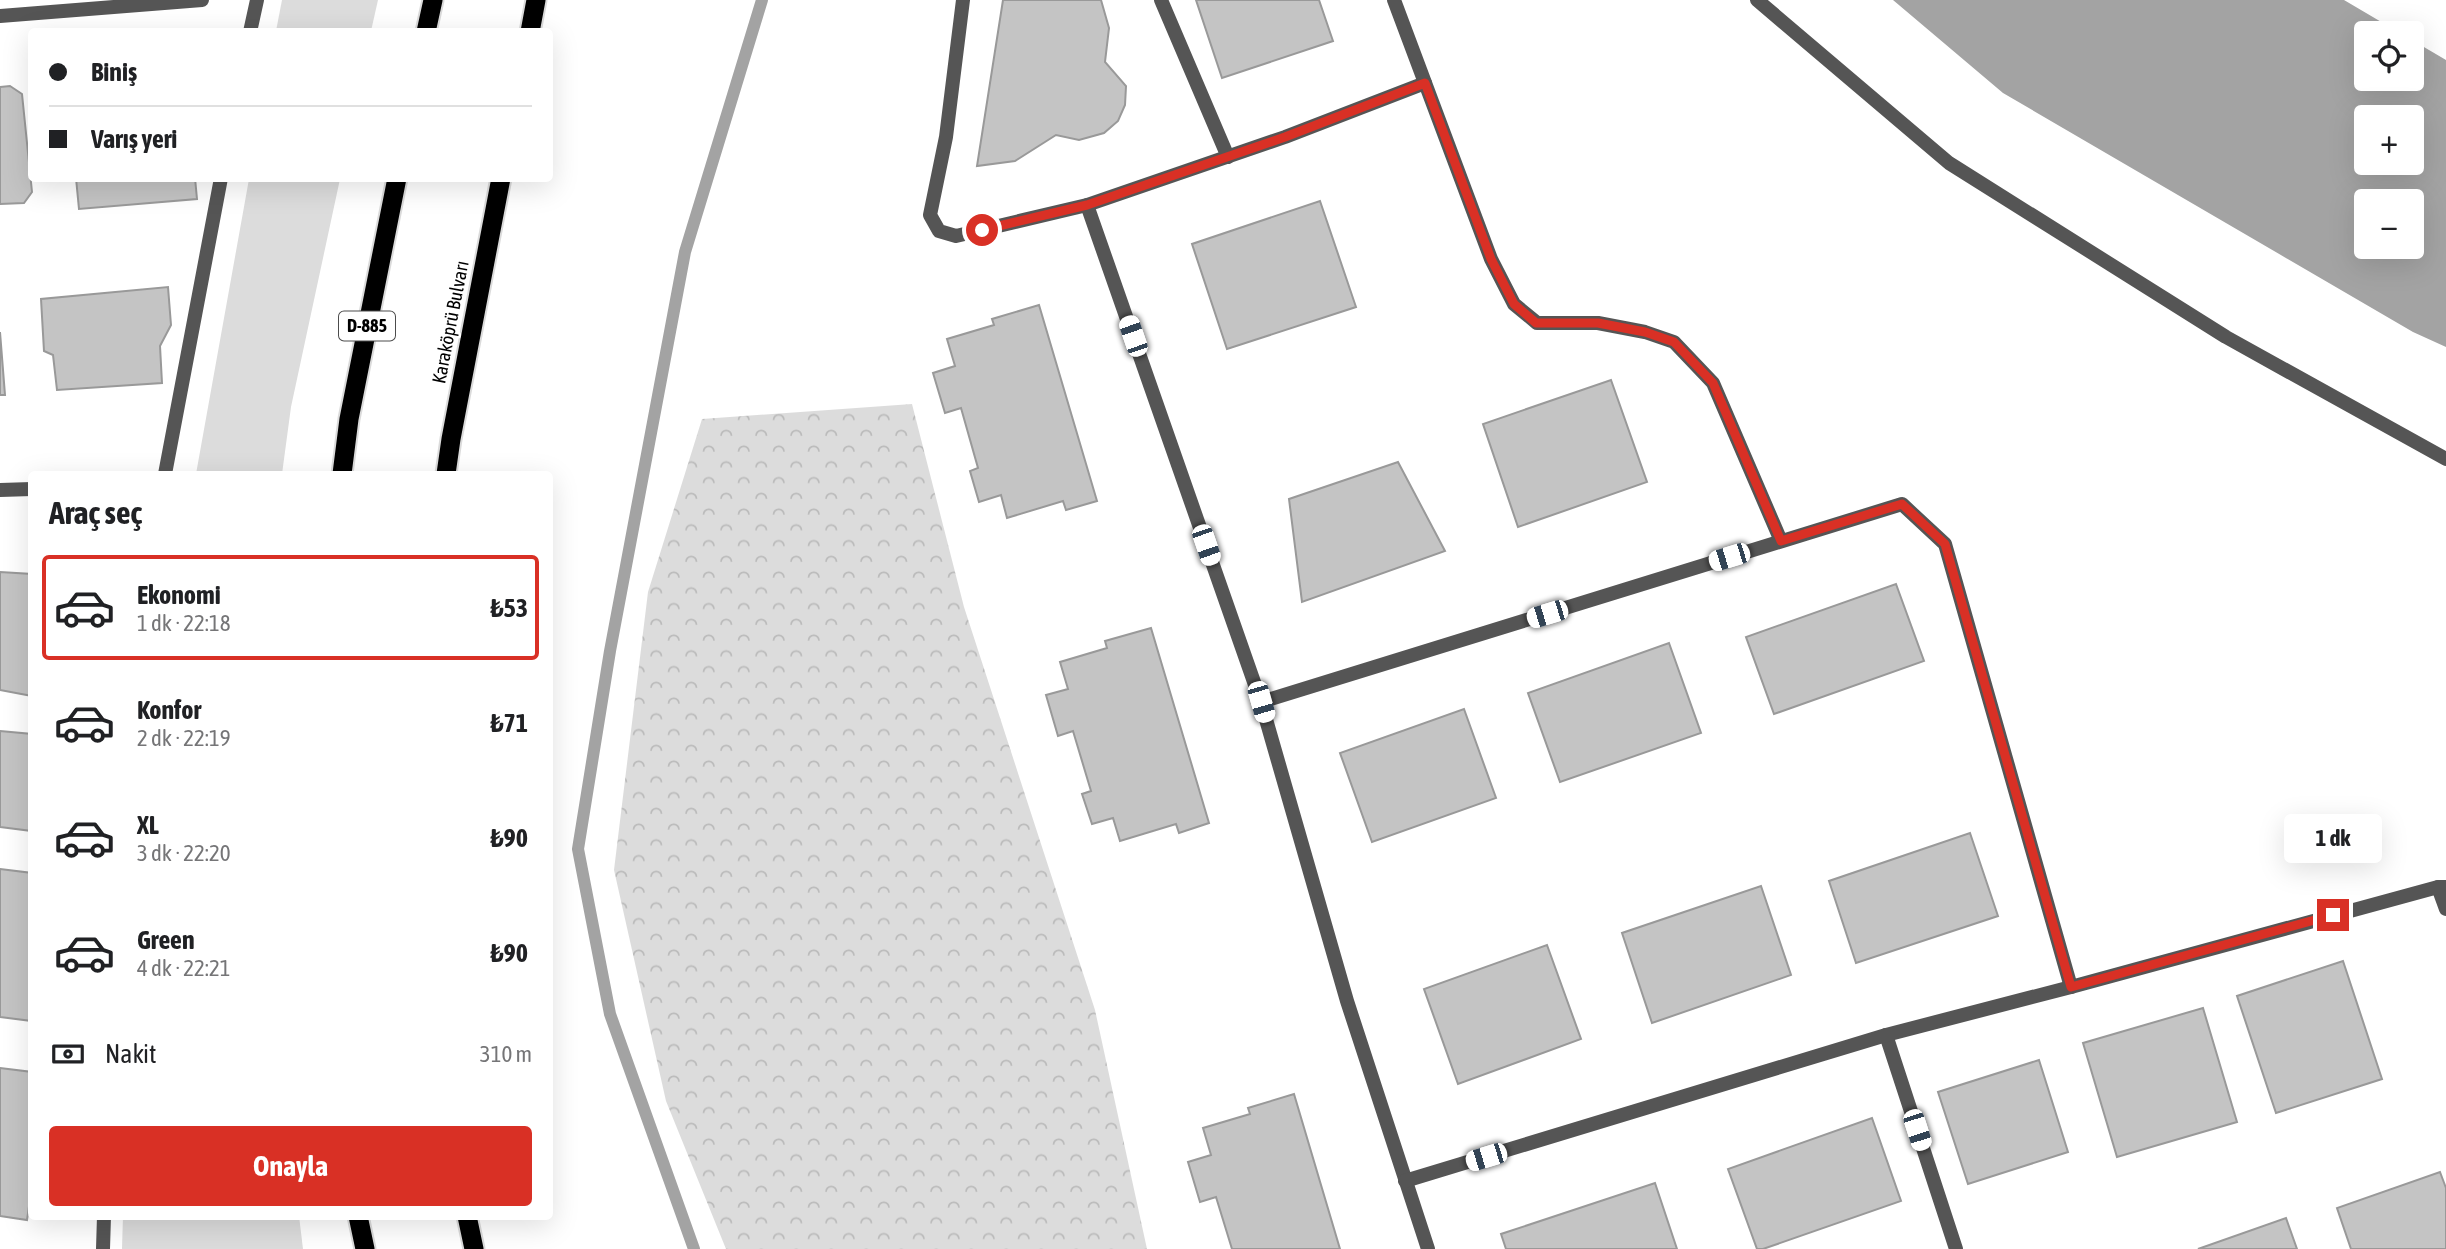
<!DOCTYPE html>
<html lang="tr">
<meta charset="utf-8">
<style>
:root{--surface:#fff;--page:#f6f6f6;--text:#202124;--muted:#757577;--line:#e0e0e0;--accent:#d93025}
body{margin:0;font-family:"Asap Condensed",sans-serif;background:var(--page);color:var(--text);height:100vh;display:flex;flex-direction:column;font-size:26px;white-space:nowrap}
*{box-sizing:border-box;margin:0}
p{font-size:23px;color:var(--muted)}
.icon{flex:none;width:38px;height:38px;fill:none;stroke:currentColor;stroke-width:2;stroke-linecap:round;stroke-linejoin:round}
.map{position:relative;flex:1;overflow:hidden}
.drawer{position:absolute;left:28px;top:471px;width:525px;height:749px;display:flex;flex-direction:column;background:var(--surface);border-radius:7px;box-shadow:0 7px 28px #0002}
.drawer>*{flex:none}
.guide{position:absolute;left:28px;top:28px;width:525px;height:154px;border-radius:7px;box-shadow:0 7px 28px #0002;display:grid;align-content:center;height:154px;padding:0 21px;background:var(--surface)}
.fabs{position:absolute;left:2354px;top:21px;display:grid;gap:14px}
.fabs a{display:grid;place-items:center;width:70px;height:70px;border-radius:7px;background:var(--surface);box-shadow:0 7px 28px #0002;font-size:35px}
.end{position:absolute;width:32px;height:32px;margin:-16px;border:9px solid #d93025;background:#fff;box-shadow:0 0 0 4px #fff}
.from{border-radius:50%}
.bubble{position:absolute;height:49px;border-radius:7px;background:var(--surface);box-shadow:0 7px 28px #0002;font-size:23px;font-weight:700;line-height:49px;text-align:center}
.car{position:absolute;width:21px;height:42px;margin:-21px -10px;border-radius:9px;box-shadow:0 0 5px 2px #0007;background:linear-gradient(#fff 24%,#345 0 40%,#fff 0 76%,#345 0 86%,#fff 0)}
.guide b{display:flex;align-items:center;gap:24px;height:66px;font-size:26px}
.guide b+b{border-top:2px solid var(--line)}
.guide i{width:18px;height:18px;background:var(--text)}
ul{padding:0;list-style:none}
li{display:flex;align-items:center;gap:21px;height:105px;margin:0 14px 10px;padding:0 7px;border:4px solid transparent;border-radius:7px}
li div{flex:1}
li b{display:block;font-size:26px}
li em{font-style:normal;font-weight:700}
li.on{border-color:var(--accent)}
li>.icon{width:63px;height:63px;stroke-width:1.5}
h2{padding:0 21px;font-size:32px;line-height:84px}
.pay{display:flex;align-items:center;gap:18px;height:77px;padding:0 21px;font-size:26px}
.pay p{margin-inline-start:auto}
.primary-button{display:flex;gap:14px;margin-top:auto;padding:14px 21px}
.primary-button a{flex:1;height:80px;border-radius:7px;background:var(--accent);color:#fff;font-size:28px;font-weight:700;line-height:80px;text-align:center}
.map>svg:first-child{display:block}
.green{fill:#dcdcdc}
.forest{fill:url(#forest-crowns)}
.water{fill:#a3a3a3;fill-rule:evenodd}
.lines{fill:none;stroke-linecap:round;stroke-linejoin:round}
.stream{stroke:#a3a3a3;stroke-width:12}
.building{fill:#c4c4c4;stroke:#999;stroke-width:2}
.trunk-casing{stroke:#dbdbdb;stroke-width:23}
.minor{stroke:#555;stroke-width:14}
.tertiary{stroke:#555;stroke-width:14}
.trunk{stroke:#000;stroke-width:19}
.route{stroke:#d93025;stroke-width:9}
.labels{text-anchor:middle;stroke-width:5;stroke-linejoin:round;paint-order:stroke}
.shield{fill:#fff;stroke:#4c4c4c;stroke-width:2}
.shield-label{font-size:18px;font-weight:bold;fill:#000}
.street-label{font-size:19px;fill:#000;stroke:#fff}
</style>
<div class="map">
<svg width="2446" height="1249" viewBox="0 0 2446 1249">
<defs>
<pattern id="forest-crowns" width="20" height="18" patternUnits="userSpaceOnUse" patternTransform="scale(1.75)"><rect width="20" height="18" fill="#dcdcdc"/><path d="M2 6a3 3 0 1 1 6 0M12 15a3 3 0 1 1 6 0" fill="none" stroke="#bbb"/></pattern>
</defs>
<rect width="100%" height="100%" fill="#fff"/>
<g class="green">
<path d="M282 0H378L371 31H276Z"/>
<path d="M249 179H340L291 407 282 474H196Z"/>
<path d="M123 1216H299L303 1249H122Z"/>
</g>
<path class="forest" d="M912 404 964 607 1095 1010 1147 1249H726L666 1101 614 870 648 592 702 419Z"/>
<path class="water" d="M1893 0H2344L2400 33H2366V79H2412V40L2446 60V347L2413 332 2003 93ZM2366 117H2412V163H2366ZM2366 201H2412V247H2366Z"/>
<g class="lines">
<path class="stream" d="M694 1249 610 1014 578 849 610 651 685 252 762 0"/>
</g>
<g class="building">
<path d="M1003 0H1101L1109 28 1105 62 1126 86 1125 105 1118 121 1104 133 1079 140 1056 135 1015 161 977 166Z"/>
<path d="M1196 0H1319L1333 41 1222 78Z"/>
<path d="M10 86 22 94 32 192 24 203 0 204V87Z"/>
<path d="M76 178H195L197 199 79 209Z"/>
<path d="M1320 201 1356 307 1227 349 1192 244Z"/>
<path d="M168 287 171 325 160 346 162 383 57 390 53 355 44 351 41 299Z"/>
<path d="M1039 305 1097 501 1066 510 1063 501 1007 518 1001 495 979 502 970 471 978 468 961 408 945 413 933 373 955 366 947 339 994 325 992 319Z"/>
<path d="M0 332 5 395H0Z"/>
<path d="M1611 380 1647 482 1518 527 1483 424Z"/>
<path d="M1398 462 1445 551 1302 602 1289 499Z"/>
<path d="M0 572 32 574V696L0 690Z"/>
<path d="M1896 584 1924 661 1774 714 1746 637Z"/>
<path d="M1151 628 1209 823 1179 833 1176 824 1120 841 1113 818 1092 824 1082 794 1091 791 1073 731 1058 736 1046 695 1068 689 1060 662 1107 648 1105 641Z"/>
<path d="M1669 643 1701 733 1560 782 1528 693Z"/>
<path d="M1464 709 1496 798 1372 842 1340 753Z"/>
<path d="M0 731 32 734V831L0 827Z"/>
<path d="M1970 833 1998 916 1856 963 1829 881Z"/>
<path d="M0 869 32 873V1021L0 1017Z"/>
<path d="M1761 886 1791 975 1652 1023 1622 933Z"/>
<path d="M1547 945 1581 1039 1458 1084 1424 989Z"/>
<path d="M2343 961 2382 1079 2276 1113 2237 996Z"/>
<path d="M2203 1008 2237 1122 2117 1157 2083 1043Z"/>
<path d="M2039 1060 2068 1152 1968 1184 1938 1092Z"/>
<path d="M0 1068 32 1072V1186L27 1220 0 1216Z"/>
<path d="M1294 1094 1340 1249H1232L1216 1197 1200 1202 1188 1162 1211 1155 1203 1128 1250 1114 1248 1108Z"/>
<path d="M1872 1118 1901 1201 1763 1249H1757L1728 1169Z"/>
<path d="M2440 1172 2446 1188V1249H2351L2337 1208Z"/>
<path d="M1655 1183 1677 1249H1506L1501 1234Z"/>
<path d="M2286 1218 2297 1249H2198Z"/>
</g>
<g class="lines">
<defs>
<g id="trunk">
<path d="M426 32 433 0"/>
<path d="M530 32 536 0"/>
<path d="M342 474 349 419 397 178"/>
<path d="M446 474 451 439 501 178"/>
<path d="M358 1216 365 1249"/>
<path d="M467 1216 474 1249"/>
</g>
</defs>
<use href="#trunk" class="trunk-casing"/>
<g class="minor">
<path d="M963 0 946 137 930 215 939 231 956 236 1087 205 1285 137 1425 83"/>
<path d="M1161 0 1228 157"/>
<path d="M1394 0 1491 259 1514 304 1537 323H1598L1645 332 1674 342 1713 383 1781 541"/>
<path d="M0 16 202 0"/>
<path d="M250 32 257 0"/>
<path d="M1087 205 1261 702 1347 1001 1428 1249"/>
<path d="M165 474 221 178"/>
<path d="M0 490 32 489"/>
<path d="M1261 702 1902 504 1945 544 2071 987"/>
<path d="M2438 887 2446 909"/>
<path d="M1886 1035 1956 1249"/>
<path d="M1405 1181 1886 1035 2071 987 2438 887H2446"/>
<path d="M103 1249 104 1216"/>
</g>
<path class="tertiary" d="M1757 0 1949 163 2226 337 2446 459"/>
<use href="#trunk" class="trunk"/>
</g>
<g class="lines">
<path class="route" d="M982 230 1087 205 1285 137 1425 83 1491 259 1514 304 1536 323H1598L1645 332 1674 342 1713 383 1781 541 1902 504 1945 544 2071 987 2333 915"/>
</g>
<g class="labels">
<rect class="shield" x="339" y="311.5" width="56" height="29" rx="5"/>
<g class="shield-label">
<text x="367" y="332">D-885</text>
</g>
<g class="street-label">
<text transform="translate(450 322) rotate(-79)" y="7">Karaköprü Bulvarı</text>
</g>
</g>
</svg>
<div class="fabs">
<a><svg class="icon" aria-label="locate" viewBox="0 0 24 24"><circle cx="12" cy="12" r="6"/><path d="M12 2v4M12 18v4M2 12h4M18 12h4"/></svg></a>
<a>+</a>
<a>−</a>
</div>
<i class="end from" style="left:982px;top:230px"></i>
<i class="end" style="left:2333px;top:915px"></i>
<div class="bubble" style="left:2284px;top:814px;width:98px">1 dk</div>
<i class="car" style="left:1133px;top:336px;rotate:341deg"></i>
<i class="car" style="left:1206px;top:545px;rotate:161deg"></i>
<i class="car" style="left:1729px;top:557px;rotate:253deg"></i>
<i class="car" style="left:1547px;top:614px;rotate:253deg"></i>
<i class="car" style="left:1261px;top:702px;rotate:164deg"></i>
<i class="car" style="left:1917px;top:1130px;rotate:162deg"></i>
<i class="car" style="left:1486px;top:1157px;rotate:253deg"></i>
<div class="guide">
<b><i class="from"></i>Biniş</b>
<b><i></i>Varış yeri</b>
</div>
<section class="drawer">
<h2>Araç seç</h2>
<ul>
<li class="on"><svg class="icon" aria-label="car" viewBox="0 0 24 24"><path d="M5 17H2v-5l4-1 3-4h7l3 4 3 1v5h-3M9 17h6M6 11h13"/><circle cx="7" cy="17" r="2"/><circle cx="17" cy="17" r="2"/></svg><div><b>Ekonomi</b><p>1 dk · 22:18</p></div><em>₺53</em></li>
<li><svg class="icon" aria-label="car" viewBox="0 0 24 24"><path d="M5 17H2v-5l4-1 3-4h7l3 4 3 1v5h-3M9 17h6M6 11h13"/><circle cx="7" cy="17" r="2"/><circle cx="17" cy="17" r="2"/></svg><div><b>Konfor</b><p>2 dk · 22:19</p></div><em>₺71</em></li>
<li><svg class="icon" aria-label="car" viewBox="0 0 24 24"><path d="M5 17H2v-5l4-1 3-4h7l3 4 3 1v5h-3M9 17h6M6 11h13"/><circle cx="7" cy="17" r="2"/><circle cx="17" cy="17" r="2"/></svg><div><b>XL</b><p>3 dk · 22:20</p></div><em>₺90</em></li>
<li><svg class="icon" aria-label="car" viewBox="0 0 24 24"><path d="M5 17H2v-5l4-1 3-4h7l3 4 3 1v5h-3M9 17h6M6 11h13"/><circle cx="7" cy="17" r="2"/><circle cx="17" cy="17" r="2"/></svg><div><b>Green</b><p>4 dk · 22:21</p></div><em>₺90</em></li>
</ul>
<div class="pay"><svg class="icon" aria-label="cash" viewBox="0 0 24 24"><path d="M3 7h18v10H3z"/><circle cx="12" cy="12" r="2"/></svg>Nakit<p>310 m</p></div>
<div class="primary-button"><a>Onayla</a></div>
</section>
</div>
